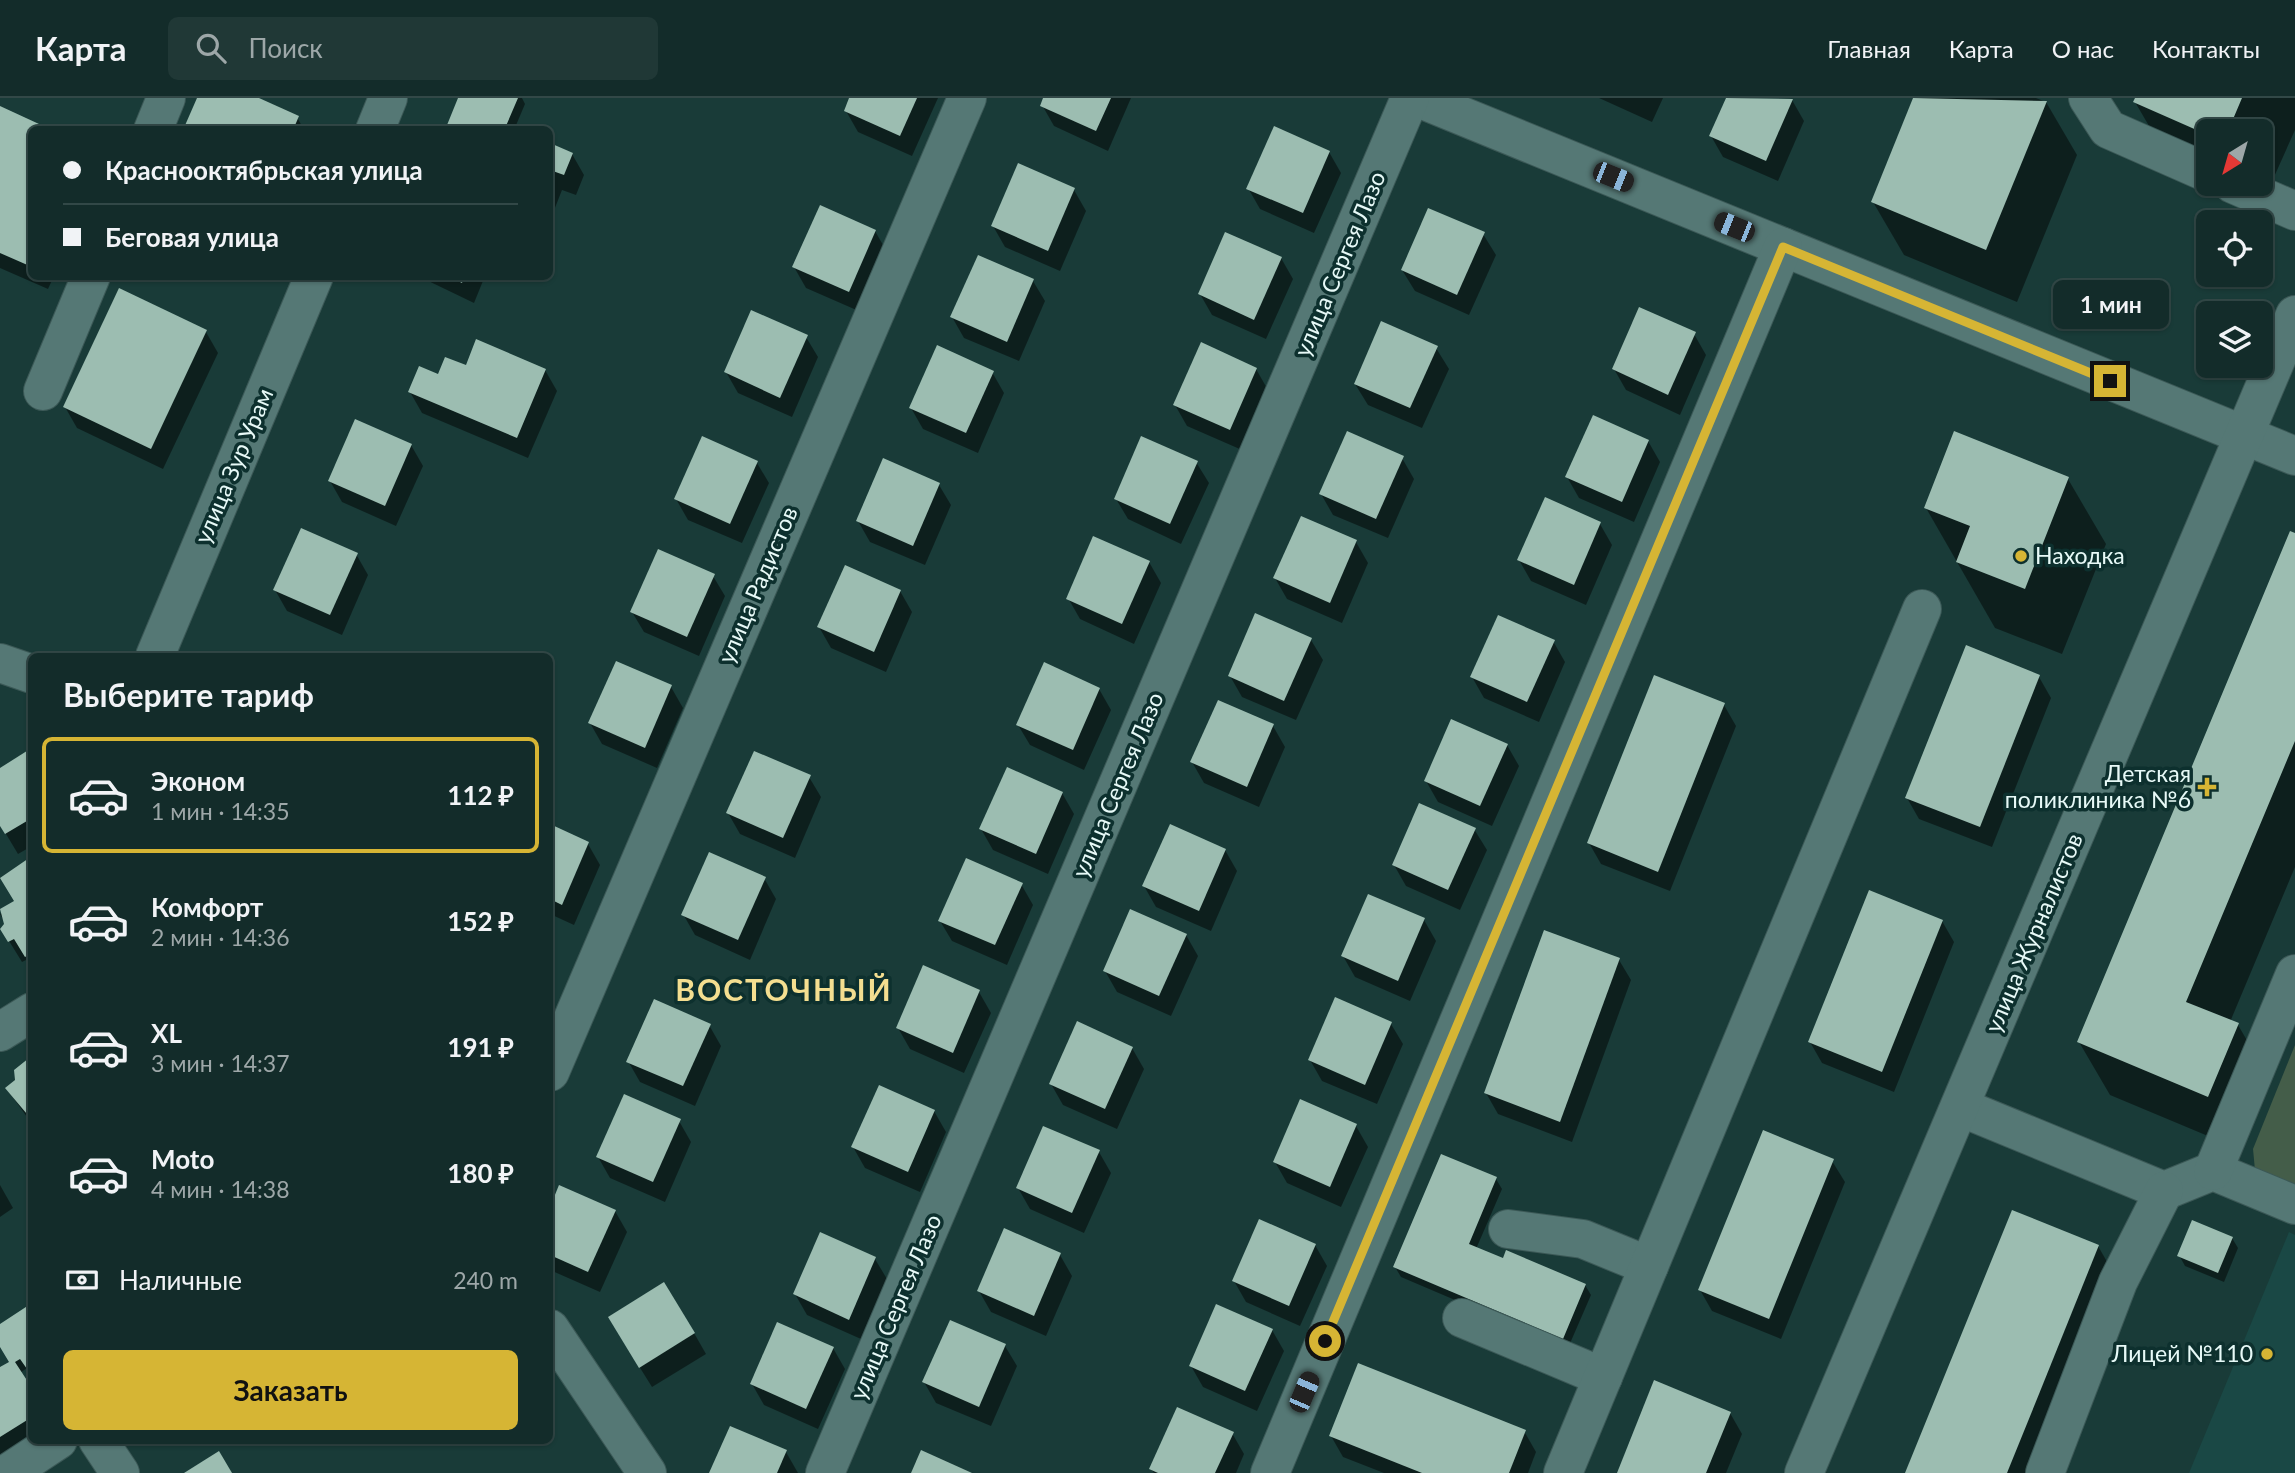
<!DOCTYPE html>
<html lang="ru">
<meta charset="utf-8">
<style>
:root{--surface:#132c2a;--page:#203836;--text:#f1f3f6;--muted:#9da7a8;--line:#324847;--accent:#d6b534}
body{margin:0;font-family:Lato,sans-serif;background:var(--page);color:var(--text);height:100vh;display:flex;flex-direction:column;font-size:26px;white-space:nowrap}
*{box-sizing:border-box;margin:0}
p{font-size:23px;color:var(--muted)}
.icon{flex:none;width:38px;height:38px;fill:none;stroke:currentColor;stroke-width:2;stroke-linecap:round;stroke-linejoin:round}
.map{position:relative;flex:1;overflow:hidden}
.panel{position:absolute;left:28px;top:555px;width:525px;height:791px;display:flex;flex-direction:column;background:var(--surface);border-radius:10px;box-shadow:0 2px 5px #0004,0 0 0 2px var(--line)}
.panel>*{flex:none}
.top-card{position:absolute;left:28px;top:28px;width:525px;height:154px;border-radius:10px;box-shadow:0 2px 5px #0004,0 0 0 2px var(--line);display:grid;align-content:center;height:154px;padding:0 35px;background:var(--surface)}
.needle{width:46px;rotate:217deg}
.tools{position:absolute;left:2196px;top:21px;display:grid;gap:14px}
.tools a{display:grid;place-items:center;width:77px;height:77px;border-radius:10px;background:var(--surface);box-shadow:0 2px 5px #0004,0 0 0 2px var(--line);font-size:35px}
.end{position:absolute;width:32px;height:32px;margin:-16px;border:9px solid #d6b534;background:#111;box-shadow:0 0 0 4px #111}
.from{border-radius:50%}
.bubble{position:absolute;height:49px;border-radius:10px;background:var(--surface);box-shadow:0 2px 5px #0004,0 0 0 2px var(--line);font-size:23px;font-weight:700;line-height:49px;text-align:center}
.car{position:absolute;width:21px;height:42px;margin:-21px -10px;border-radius:9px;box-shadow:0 0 5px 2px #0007;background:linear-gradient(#222 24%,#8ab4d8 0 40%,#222 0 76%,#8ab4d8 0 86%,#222 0)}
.top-card b{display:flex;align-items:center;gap:24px;height:66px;font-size:26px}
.top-card b+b{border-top:2px solid var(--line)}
.top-card i{width:18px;height:18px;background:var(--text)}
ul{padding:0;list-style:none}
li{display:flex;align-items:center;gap:21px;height:116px;margin:0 14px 10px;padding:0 21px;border:4px solid transparent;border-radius:10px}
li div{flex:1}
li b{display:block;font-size:26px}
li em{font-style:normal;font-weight:700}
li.selected{border-color:var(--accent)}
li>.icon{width:63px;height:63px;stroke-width:1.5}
h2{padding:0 35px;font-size:32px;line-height:84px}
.pay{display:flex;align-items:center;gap:18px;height:77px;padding:0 35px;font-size:26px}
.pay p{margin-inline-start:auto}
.primary-button{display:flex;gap:14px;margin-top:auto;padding:14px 35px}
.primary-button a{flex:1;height:80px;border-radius:10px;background:var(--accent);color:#111;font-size:28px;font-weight:700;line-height:80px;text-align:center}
header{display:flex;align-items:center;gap:42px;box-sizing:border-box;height:98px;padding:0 35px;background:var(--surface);border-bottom:2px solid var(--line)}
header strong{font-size:33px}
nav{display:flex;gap:38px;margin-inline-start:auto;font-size:24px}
.search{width:490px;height:63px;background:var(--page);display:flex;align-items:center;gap:18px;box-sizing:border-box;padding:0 24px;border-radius:10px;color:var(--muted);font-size:26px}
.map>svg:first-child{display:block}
.built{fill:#1a4845}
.green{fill:#445d49}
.shadow{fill:#0007}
.building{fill:#9cbdb1}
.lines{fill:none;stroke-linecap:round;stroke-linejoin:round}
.minor-casing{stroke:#3c5957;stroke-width:40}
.minor{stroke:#557875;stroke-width:38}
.route{stroke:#d6b534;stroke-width:9}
.poi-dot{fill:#d6b534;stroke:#0d302e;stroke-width:2.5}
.labels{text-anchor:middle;stroke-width:7;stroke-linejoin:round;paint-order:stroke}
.street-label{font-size:23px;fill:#e7f9f7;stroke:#0d302e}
.poi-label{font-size:23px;fill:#e7f9f7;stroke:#0d302e;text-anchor:end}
.district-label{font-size:30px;font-weight:bold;letter-spacing:2px;fill:#f4de90;stroke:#0d302e}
</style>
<header>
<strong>Карта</strong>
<div class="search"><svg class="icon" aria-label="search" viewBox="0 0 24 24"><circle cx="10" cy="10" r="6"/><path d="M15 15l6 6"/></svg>Поиск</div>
<nav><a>Главная</a><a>Карта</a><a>О нас</a><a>Контакты</a></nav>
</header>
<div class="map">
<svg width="2295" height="1375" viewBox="0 0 2295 1375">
<rect width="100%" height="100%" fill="#193b38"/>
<path class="built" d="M2289 1134 2295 1137V1375H2189Z"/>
<path class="green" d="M2295 947V1093L2255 1072 2253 1051Z"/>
<g class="shadow">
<path d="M199 0H255L297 19 304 32H185Z"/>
<path d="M460 0H522L525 6 514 32H447Z"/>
<path d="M851 0H938L912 58 858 34 846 13Z"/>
<path d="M1045 0H1131L1108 53 1054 28 1042 7Z"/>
<path d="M1599 0H1663L1652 24Z"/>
<path d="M1728 0 1792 2 1804 23 1778 83 1723 59 1711 38Z"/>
<path d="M1915 0H2036L2046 4 2077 57 2017 204 1904 157 1873 104Z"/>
<path d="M2137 0H2295V32L2261 108V33H2208V85L2173 69 2135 4Z"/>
<path d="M0 10 32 32V178H54L48 191 0 170Z"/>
<path d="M550 47 572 56 584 77 576 97 562 92 551 120Z"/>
<path d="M1329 54 1341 75 1314 135 1260 111 1248 90Z"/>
<path d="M1074 92 1086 113 1060 173 1005 149 993 128Z"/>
<path d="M875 133 887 154 861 214 806 190 794 169Z"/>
<path d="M1483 136 1496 157 1469 217 1415 193 1402 172Z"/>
<path d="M1281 160 1293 181 1266 241 1212 217 1200 196Z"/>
<path d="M418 178H485L474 205Z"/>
<path d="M1033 183 1045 203 1019 263 964 240 952 219Z"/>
<path d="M120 193 206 234 218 255 163 371 77 330 65 309Z"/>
<path d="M1694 236 1706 257 1680 317 1626 292 1614 271Z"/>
<path d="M806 239 818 259 792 319 738 295 726 274Z"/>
<path d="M1436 250 1449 271 1422 330 1368 307 1355 286Z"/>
<path d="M467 269 545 272 557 293 528 360 422 315 410 294 439 278Z"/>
<path d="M1256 271 1268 292 1242 352 1187 328 1175 307Z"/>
<path d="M992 274 1004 295 978 355 923 331 911 310Z"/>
<path d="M1648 343 1660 364 1634 424 1579 400 1567 379Z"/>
<path d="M411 347 423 368 396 428 342 404 330 383Z"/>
<path d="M1402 360 1414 381 1388 440 1333 417 1321 396Z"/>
<path d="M1196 364 1209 385 1181 446 1128 421 1116 401Z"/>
<path d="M757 365 769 385 742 445 688 422 676 401Z"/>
<path d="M2068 381 2106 446 2062 556 1995 530 1926 410Z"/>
<path d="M939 387 951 407 925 467 870 444 858 423Z"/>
<path d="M1600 426 1612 447 1586 507 1531 483 1519 462Z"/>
<path d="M2295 437V769L2230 924 2238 927 2269 980 2239 1051 2110 997 2079 944Z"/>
<path d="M1356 444 1368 465 1342 525 1287 501 1275 480Z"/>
<path d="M356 456 368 477 342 537 287 513 275 492Z"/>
<path d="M1149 464 1161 485 1134 546 1080 521 1068 500Z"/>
<path d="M713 478 725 498 699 558 644 534 632 514Z"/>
<path d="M900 493 912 514 886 574 831 550 819 529Z"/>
<path d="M1311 542 1323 562 1296 622 1242 599 1230 578Z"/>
<path d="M1553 543 1565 564 1539 624 1484 600 1472 579Z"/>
<path d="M617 565 671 589 683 610 657 670 602 646 590 625Z"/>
<path d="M2039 579 2051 600 1992 749 1919 721 1907 700Z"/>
<path d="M1099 591 1111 612 1084 672 1030 647 1018 627Z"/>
<path d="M1724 607 1736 628 1670 793 1601 766 1589 745Z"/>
<path d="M1273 628 1285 649 1259 709 1204 685 1192 664Z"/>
<path d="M1507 647 1519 668 1492 728 1438 704 1426 683Z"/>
<path d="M29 653 32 748 18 756 0 726V672Z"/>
<path d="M809 679 821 699 795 760 740 736 728 715Z"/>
<path d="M1062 695 1074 716 1048 776 993 752 981 731Z"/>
<path d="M550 728 588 746 600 767 574 827 550 816Z"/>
<path d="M1474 731 1487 752 1460 812 1406 788 1394 767Z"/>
<path d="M1225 752 1237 773 1211 833 1156 809 1144 788Z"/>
<path d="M32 760V867L28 861 22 864 1 830 7 827 0 816 16 804Z"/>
<path d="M764 780 776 801 750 862 695 837 683 816Z"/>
<path d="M1021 786 1033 807 1007 867 952 843 940 823Z"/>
<path d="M1424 822 1436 843 1410 903 1355 879 1343 858Z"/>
<path d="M1942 823 1954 844 1894 994 1822 965 1810 944Z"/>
<path d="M1186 837 1198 858 1171 918 1117 894 1105 873Z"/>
<path d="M1619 862 1631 882 1572 1044 1498 1016 1486 995Z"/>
<path d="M979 894 991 915 964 975 910 951 898 930Z"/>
<path d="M1391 926 1403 946 1377 1006 1322 983 1310 962Z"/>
<path d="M709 927 721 948 695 1008 640 984 628 963Z"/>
<path d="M1132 950 1144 971 1117 1031 1063 1007 1051 986Z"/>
<path d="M32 963V1026L7 991Z"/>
<path d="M934 1013 946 1034 920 1094 865 1070 853 1049Z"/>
<path d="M679 1023 691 1044 665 1104 610 1080 598 1059Z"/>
<path d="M1356 1028 1368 1049 1341 1109 1287 1085 1275 1064Z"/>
<path d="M1099 1054 1111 1075 1084 1135 1030 1111 1018 1090Z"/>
<path d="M1832 1063 1845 1084 1781 1241 1712 1213 1700 1192Z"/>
<path d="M1496 1081 1502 1091 1476 1151 1503 1162 1585 1187 1591 1197 1568 1250 1401 1179 1395 1169Z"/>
<path d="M0 1087 13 1110 0 1119Z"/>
<path d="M560 1089 615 1113 627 1134 600 1194 550 1172V1113Z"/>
<path d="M2232 1140 2238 1150 2224 1184 2185 1168 2179 1157Z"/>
<path d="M1315 1147 1327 1168 1300 1228 1246 1204 1234 1183Z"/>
<path d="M2098 1148 2129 1202 2058 1375H1907Z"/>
<path d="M1060 1157 1072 1178 1046 1238 991 1214 979 1193Z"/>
<path d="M875 1161 887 1181 861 1241 807 1217 795 1196Z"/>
<path d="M0 1228 27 1270 20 1275 32 1294V1342L0 1364V1271L11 1264 0 1246Z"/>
<path d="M1272 1232 1284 1253 1257 1313 1203 1289 1191 1268Z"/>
<path d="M694 1235 706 1256 652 1289 622 1241Z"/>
<path d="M1005 1248 1017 1268 991 1328 936 1305 924 1284Z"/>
<path d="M833 1250 845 1271 818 1331 764 1307 752 1286Z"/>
<path d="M1730 1315 1742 1336 1726 1375H1618Z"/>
<path d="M1524 1333 1536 1354 1528 1375H1384L1343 1359 1331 1338Z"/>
<path d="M1232 1335 1244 1356 1236 1375H1154L1151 1371Z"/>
<path d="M786 1354 798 1375H711Z"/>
</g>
<g class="building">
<path d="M197 0H259L299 18 293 32H183Z"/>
<path d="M458 0H518L506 28 515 32H445Z"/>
<path d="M849 0H917L900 38 844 13Z"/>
<path d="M1043 0H1111L1096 33 1040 8Z"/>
<path d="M1726 0 1793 1 1766 63 1709 38Z"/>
<path d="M1913 0 2047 3 1986 152 1871 104Z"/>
<path d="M2135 0H2242L2228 33H2208V37L2133 4Z"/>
<path d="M0 8 52 32H32V169L0 155Z"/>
<path d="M1274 28 1330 53 1303 115 1246 91Z"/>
<path d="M550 45 573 55 564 77 550 72Z"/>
<path d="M1018 65 1075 90 1048 153 991 128Z"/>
<path d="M820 107 876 132 849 194 792 169Z"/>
<path d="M1428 110 1485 134 1457 197 1401 172Z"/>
<path d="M1225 134 1282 159 1254 222 1198 196Z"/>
<path d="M978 157 1034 181 1007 244 950 219Z"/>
<path d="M448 178H464L462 185Z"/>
<path d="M119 190 207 232 151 351 63 309Z"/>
<path d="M1639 209 1696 234 1668 297 1612 271Z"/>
<path d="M751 212 808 237 780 300 724 274Z"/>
<path d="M1381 223 1438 248 1410 310 1354 286Z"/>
<path d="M476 241 546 271 517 340 408 294 419 268 438 276 445 259 466 267Z"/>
<path d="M1201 244 1257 270 1230 332 1173 307Z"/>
<path d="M937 247 994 273 966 335 909 310Z"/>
<path d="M1593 317 1649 342 1622 404 1565 379Z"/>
<path d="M355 321 412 346 385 408 328 383Z"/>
<path d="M1347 333 1404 358 1376 421 1319 396Z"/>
<path d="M1954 333 2069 379 2025 491 1956 464 1970 428 1924 410Z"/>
<path d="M702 338 758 363 730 426 674 401Z"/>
<path d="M1141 338 1198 363 1170 426 1114 401Z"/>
<path d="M883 360 940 385 913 448 856 423Z"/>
<path d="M1545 399 1601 424 1574 487 1517 462Z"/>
<path d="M1301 418 1357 442 1330 505 1273 480Z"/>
<path d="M301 430 358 455 330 517 273 492Z"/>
<path d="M2290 433 2295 435V643L2186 904 2239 925 2208 999 2077 944Z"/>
<path d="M1093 438 1150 463 1122 526 1066 501Z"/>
<path d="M658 451 715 476 687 539 630 514Z"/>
<path d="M845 467 901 492 874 554 817 529Z"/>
<path d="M1255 515 1312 540 1284 603 1228 578Z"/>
<path d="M1498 517 1555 542 1527 604 1470 579Z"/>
<path d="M1966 547 2040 577 1980 729 1905 700Z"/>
<path d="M616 563 672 587 645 650 588 625Z"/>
<path d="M1044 564 1100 590 1073 652 1016 627Z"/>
<path d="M1654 577 1725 605 1658 774 1587 745Z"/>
<path d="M1218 602 1274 626 1247 689 1190 664Z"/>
<path d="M1451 621 1508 646 1480 708 1424 683Z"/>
<path d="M30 651 32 720 5 736 0 728V670Z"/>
<path d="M754 653 811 677 783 740 726 715Z"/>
<path d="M1007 669 1063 694 1036 756 979 731Z"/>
<path d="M1419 705 1476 730 1448 792 1392 767Z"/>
<path d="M550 726 589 744 562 807 550 801Z"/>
<path d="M1170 726 1226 751 1199 813 1142 788Z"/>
<path d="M709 754 766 779 738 842 681 817Z"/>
<path d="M32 758V855L25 859 14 841 8 844 0 831 4 826 0 811 14 803 0 780Z"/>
<path d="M966 760 1023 785 995 847 938 823Z"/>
<path d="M1869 792 1943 822 1882 974 1808 944Z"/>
<path d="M1368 796 1425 820 1398 883 1341 858Z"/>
<path d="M1130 811 1187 836 1159 898 1103 873Z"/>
<path d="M1544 832 1620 860 1560 1024 1484 995Z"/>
<path d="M923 867 980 892 953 955 896 930Z"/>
<path d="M1335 899 1392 924 1365 987 1308 962Z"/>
<path d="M654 901 711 926 683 988 626 964Z"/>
<path d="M1077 923 1133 949 1105 1011 1049 986Z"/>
<path d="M29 960 32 961V1022L5 990 15 982 14 972Z"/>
<path d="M879 987 935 1012 908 1074 851 1049Z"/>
<path d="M624 996 681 1021 653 1084 596 1059Z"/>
<path d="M1300 1001 1357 1026 1330 1089 1273 1064Z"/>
<path d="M1043 1028 1100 1052 1072 1115 1016 1090Z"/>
<path d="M1763 1032 1834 1061 1769 1221 1698 1192Z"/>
<path d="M1441 1056 1497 1079 1469 1146 1503 1160 1506 1152 1586 1186 1563 1241 1393 1169Z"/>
<path d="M559 1087 616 1112 588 1174 550 1157V1109Z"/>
<path d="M2012 1112 2099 1147 2037 1301 2007 1375H1905Z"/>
<path d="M1259 1121 1316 1146 1289 1208 1232 1183Z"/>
<path d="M2192 1122 2233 1139 2218 1175 2177 1158Z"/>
<path d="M1004 1130 1061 1155 1034 1218 977 1193Z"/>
<path d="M820 1134 876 1159 849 1222 793 1196Z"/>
<path d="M664 1184 695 1235 639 1270 608 1219Z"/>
<path d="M32 1205V1278L20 1261 15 1264 32 1290V1319L0 1339V1269L9 1264 0 1249V1226Z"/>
<path d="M1216 1206 1273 1231 1245 1293 1189 1268Z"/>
<path d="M950 1222 1006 1246 979 1309 922 1284Z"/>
<path d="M777 1224 834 1249 806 1311 750 1286Z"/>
<path d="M1358 1265 1526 1332 1509 1375H1422L1329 1338Z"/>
<path d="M1654 1282 1731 1314 1706 1375H1617Z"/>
<path d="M1177 1309 1234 1334 1215 1375H1158L1149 1371Z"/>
<path d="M730 1328 787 1352 777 1375H709Z"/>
<path d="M921 1352 972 1375H911Z"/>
<path d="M219 1353 232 1375H184Z"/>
</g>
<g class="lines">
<defs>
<g id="minor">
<path d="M1418 0 2295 358"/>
<path d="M2088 0 2108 31 2208 75"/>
<path d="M153 32 166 0"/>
<path d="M375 32 388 0"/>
<path d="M2233 86 2295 113"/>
<path d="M43 293 91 178"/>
<path d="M155 558 314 178"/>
<path d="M0 565 32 576"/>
<path d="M0 934 32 914"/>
<path d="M550 974 967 0"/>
<path d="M1960 1009 2164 1093 2213 1073 2295 1107"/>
<path d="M2213 1073 2295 876"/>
<path d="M1508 1131 1583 1141 1649 1168"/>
<path d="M1462 1220 1603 1279"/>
<path d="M550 1231 647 1375"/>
<path d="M98 1342 120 1375"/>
<path d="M8 1375 58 1342"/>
<path d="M825 1375 1410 0"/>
<path d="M1270 1375 1783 149"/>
<path d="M1563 1375 1922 511"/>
<path d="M1804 1375 2295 217"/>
<path d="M2045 1375 2118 1184 2164 1093"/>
</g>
</defs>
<use href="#minor" class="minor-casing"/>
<use href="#minor" class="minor"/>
</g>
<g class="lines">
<path class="route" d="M1325 1243 1783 149 2110 283"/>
</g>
<g class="poi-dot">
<circle cx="2021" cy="458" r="7"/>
<path d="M2203.5 678.5h7v7h7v7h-7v7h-7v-7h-7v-7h7z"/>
<circle cx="2267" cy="1256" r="7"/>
</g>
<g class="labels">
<g class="street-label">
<text transform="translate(1340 166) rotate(-67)" y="8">улица Сергея Лазо</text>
<text transform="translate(234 368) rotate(-67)" y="8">улица Зур Урам</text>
<text transform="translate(758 487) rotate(-67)" y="8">улица Радистов</text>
<text transform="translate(1118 687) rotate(-67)" y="8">улица Сергея Лазо</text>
<text transform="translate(2034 835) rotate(-67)" y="8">улица Журналистов</text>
<text transform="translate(896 1209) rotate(-67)" y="8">улица Сергея Лазо</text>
</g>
<g class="poi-label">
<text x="2035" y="466" text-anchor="start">Находка</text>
<text x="2191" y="684">Детская<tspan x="2191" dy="26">поликлиника №6</tspan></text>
<text x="2253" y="1264">Лицей №110</text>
</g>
<g class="district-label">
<text x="784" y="903">ВОСТОЧНЫЙ</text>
</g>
</g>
</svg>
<div class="tools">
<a><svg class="needle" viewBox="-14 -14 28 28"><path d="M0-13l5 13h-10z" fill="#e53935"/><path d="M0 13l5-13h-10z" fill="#9da7a8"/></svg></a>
<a><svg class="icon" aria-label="locate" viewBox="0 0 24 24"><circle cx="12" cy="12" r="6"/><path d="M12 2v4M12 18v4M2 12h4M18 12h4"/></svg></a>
<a><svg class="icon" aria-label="layers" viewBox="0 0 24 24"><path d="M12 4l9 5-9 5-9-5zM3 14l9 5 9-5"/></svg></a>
</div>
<i class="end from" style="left:1325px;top:1243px"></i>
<i class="end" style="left:2110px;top:283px"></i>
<div class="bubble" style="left:2053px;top:182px;width:116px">1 мин</div>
<i class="car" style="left:1613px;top:79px;rotate:112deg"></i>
<i class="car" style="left:1734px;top:129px;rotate:292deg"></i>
<i class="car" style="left:1304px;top:1294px;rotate:23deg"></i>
<div class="top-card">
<b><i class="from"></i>Краснооктябрьская улица</b>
<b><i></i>Беговая улица</b>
</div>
<section class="panel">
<h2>Выберите тариф</h2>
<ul>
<li class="selected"><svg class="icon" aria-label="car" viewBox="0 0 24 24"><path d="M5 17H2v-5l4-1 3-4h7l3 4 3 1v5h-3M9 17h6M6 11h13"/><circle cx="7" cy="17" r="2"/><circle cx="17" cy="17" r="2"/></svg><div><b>Эконом</b><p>1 мин · 14:35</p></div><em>112 ₽</em></li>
<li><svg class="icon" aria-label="car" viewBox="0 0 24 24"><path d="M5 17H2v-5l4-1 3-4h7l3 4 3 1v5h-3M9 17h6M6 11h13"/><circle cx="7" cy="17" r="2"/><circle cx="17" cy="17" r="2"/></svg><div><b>Комфорт</b><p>2 мин · 14:36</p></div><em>152 ₽</em></li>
<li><svg class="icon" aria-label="car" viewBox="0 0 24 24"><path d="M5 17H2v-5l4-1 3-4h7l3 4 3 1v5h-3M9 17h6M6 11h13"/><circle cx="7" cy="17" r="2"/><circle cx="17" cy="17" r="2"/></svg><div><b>XL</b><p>3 мин · 14:37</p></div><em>191 ₽</em></li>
<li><svg class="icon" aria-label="car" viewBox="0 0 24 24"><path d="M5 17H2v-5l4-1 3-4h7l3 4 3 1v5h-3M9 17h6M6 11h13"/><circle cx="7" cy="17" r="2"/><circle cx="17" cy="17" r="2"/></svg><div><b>Moto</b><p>4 мин · 14:38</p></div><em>180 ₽</em></li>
</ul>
<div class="pay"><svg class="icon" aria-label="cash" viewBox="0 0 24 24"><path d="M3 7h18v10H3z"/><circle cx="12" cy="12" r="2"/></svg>Наличные<p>240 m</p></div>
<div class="primary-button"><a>Заказать</a></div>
</section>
</div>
